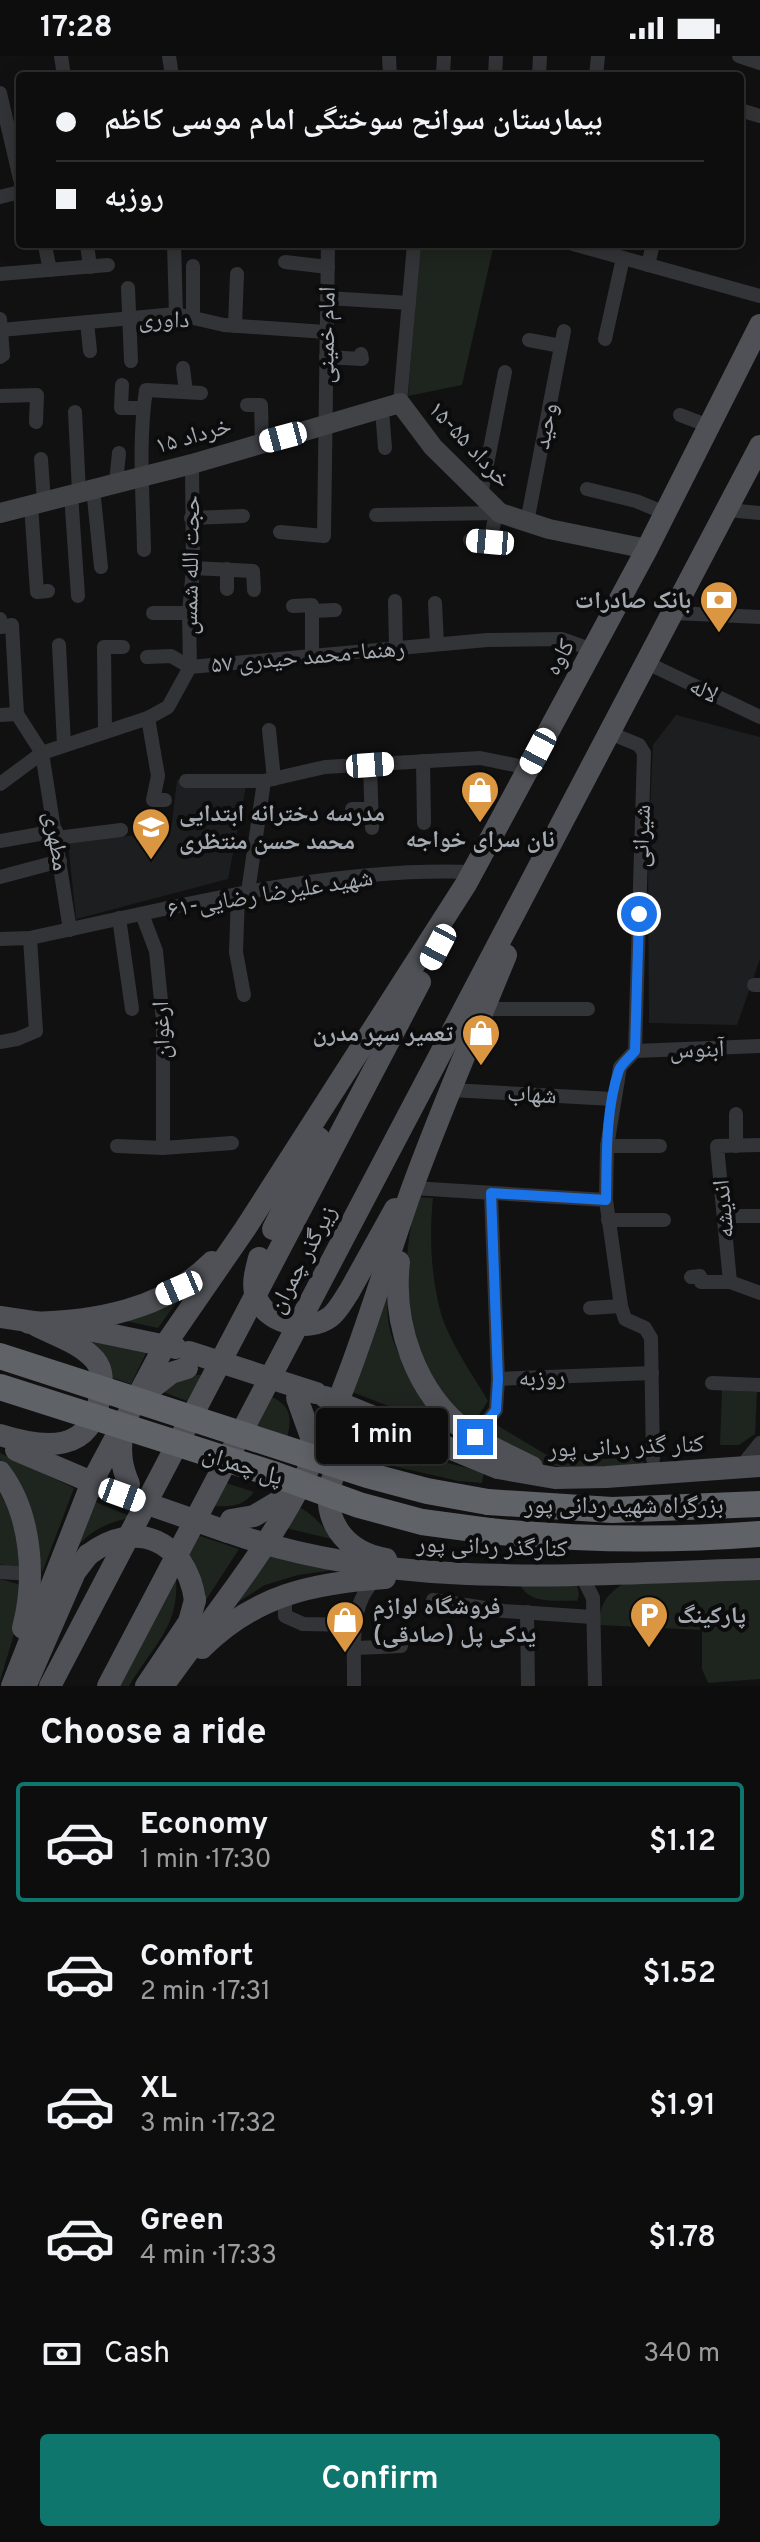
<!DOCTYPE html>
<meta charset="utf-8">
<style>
:root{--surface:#0d0d0e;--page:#1b1b1c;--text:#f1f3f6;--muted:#9a9c9e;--line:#2d2d2e;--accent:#0f766e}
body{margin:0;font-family:Overpass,"Noto Naskh Arabic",sans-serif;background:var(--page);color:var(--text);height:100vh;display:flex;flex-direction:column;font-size:30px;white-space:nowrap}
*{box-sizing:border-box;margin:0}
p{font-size:26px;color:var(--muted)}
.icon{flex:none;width:44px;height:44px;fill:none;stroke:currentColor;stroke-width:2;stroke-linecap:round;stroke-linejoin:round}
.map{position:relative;height:1630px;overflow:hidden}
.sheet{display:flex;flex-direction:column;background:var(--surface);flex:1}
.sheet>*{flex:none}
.top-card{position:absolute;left:16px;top:16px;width:728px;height:176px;border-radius:8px;box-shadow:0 4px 20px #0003,0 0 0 2px var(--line);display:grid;align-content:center;height:176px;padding:0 40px;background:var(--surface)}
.end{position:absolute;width:36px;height:36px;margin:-18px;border:10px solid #1a73e8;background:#fff;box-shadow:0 0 0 4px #fff}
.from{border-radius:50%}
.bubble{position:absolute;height:56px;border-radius:8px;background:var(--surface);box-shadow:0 4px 20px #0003,0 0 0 2px var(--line);font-size:26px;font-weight:600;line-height:56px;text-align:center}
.car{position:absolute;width:24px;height:48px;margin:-24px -12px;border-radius:10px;box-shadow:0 0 6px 2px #0007;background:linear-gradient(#fff 24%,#345 0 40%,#fff 0 76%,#345 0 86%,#fff 0)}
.top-card b{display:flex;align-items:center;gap:28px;height:76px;font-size:30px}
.top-card b+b{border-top:2px solid var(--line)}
.top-card i{width:20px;height:20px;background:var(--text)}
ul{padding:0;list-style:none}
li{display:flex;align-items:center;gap:24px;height:120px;margin:0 16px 12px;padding:0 24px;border:4px solid transparent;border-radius:8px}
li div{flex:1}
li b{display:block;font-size:30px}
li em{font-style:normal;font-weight:600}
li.selected{border-color:var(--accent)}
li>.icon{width:72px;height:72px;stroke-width:1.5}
h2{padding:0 40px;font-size:36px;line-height:96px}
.pay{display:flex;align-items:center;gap:20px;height:88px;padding:0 40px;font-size:30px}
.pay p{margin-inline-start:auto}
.button{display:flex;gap:16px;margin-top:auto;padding:16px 40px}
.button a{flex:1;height:92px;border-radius:8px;background:var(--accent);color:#fff;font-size:32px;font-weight:600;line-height:92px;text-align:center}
.status{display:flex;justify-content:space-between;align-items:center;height:56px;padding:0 40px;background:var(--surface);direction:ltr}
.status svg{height:22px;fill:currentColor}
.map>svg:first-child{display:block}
.built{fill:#1d1e1f}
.green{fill:#1e241e}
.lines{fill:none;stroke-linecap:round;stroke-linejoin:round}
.street{stroke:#333437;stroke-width:14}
.secondary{stroke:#414347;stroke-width:20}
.primary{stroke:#4f5156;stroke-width:22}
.highway{stroke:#5f6267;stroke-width:26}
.primary-bridge{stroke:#4f5156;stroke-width:22}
.highway-bridge{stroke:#5f6267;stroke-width:26}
.route{stroke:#1a73e8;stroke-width:10}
.labels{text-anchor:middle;stroke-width:8;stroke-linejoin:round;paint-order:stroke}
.street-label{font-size:24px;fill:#a4aab1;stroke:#0c0c0d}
.poi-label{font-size:24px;font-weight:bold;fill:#a4aab1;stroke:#0c0c0d;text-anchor:start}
</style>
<div class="status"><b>17:28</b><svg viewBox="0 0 49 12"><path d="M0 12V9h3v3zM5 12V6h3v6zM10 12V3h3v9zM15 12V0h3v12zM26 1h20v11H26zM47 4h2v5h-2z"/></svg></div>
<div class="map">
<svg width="760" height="1630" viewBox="0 0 760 1630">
<rect width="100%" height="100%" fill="#111112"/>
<g class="built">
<path d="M676 659 760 681V903L737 969 649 967 648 793 653 689Z"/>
<path d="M177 724 247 725 228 823 76 863 68 787 171 775Z"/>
</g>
<g class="green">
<path d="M420 188H494L462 329 408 340Z"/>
<path d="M416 1141 433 1142C429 1181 431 1223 442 1261 452 1290 473 1319 488 1345L473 1368C464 1360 453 1352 446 1342 395 1281 402 1214 416 1141Z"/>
<path d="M386 1232C387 1245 387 1258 389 1270 398 1311 428 1342 452 1374L349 1335Z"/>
<path d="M186 1233 158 1272 116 1263Z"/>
<path d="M74 1279 149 1291 131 1328 110 1321Z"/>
<path d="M192 1319H202L187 1345 158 1334Z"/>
<path d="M722 1334 757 1336 755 1378 739 1389H720Z"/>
<path d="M268 1339C291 1349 293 1361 286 1385L254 1373Z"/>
<path d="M338 1358 405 1381 353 1377 323 1395Z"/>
<path d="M495 1368 550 1401 578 1405 643 1400 644 1408 564 1412 540 1406 490 1382 489 1373Z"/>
<path d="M383 1391 484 1416 482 1427 458 1425 354 1401Z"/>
<path d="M0 1397 74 1432 42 1517 35 1475 5 1409 0 1404Z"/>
<path d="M223 1426 254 1436C243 1451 229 1451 212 1450Z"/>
<path d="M0 1437 9 1453 27 1516 0 1508Z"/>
<path d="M91 1444 132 1461C107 1467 89 1474 73 1496Z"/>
<path d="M297 1450C314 1458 322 1471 336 1484L286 1472Z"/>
<path d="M197 1479 239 1493 206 1544 199 1540 188 1499Z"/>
<path d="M266 1498 334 1514 298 1519 265 1529 227 1553Z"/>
<path d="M175 1515C183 1568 153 1589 129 1630H118Z"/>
<path d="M760 1518V1623L708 1627 702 1613V1574L599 1569C600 1546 607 1538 626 1526Z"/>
<path d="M0 1523 28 1531 0 1625Z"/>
<path d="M576 1524 579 1539 577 1545C556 1544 527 1549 519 1526Z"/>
</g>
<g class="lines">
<g class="street">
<path d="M61 0 64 20"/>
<path d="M169 0 172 20"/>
<path d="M389 0 390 20"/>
<path d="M739 0 760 7"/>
<path d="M443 18 444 0"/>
<path d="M495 20 496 0"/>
<path d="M539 20 540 0"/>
<path d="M596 20 598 0"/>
<path d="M0 37 20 123"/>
<path d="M740 54 760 60"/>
<path d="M0 141 20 136"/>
<path d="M87 188 90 211"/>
<path d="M174 188 176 258"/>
<path d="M573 188 760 240"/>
<path d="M45 190 50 214"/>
<path d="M285 206 328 211"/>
<path d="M648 209 653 188"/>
<path d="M193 210V261"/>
<path d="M0 218 108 209"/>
<path d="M128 232 131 305"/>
<path d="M327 242 409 247"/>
<path d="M0 263 3 299 0 301"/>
<path d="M87 266 90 295"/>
<path d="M235 270 237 218"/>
<path d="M1 274 176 258 224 269 326 276"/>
<path d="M605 283 623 202"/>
<path d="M529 284 561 290"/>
<path d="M326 301 362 303 361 298"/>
<path d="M183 312 186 336"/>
<path d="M122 329 121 352H143"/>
<path d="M0 340 37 339 36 366"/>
<path d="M400 347 414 188"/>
<path d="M247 349H261L262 387"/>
<path d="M382 354 385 392"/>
<path d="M75 356 79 436"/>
<path d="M680 359 709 370"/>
<path d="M41 403 44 446"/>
<path d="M116 426 119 397"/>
<path d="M93 432 101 511"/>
<path d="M587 433 636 445 665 457"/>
<path d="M71 438 78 540"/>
<path d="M481 439 505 316"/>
<path d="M31 449 37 536 48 535"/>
<path d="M727 454 760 457"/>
<path d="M376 459 500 457"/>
<path d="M191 462 243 460"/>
<path d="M527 466 564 275"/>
<path d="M280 476 324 480 328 188"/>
<path d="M470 484 490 486 496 457"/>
<path d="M144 494C143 441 138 386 146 334L201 337"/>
<path d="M193 512 253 515 254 534"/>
<path d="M227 513V533"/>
<path d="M395 545 396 592"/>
<path d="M435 547 437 588"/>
<path d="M293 550 312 549V601"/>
<path d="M313 555 335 554"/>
<path d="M153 557H189"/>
<path d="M674 557 760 561"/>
<path d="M0 563 1 571 12 569 17 658 42 697 70 874"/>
<path d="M59 589 64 689"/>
<path d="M147 601 171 600 190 611"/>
<path d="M647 607 760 661"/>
<path d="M190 611 189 557 193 512 192 408"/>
<path d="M0 659 17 658"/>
<path d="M148 662 158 720 153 744H165"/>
<path d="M269 674 274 723"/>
<path d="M105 675 104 591H123"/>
<path d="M610 677 639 689 644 697 635 995 620 1011 607 1090 606 1144 621 1250 625 1263 645 1272 651 1282 653 1403"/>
<path d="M423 705 424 767"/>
<path d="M370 709 372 772"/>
<path d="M186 725H264L325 711 480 702 529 712"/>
<path d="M0 728 42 697 148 662 168 651 190 611 487 584 562 583 593 594"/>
<path d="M352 753H371"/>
<path d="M57 782 121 774"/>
<path d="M0 785 56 775"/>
<path d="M0 821 60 805"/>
<path d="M248 836 264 725"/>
<path d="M238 838 236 896 244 939"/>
<path d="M142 858 156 895 163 965V1092"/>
<path d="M119 862 132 953"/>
<path d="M0 883 30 882C172 852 327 810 473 816"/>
<path d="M754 929H760"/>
<path d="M484 953H588"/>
<path d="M0 986 17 983 36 975 30 882"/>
<path d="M635 995 760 990"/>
<path d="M451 1034 613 1043"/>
<path d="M736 1058V1090"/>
<path d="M760 1089 717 1090 730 1226 760 1237"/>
<path d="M117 1090 163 1092 232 1087"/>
<path d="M607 1090H660"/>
<path d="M413 1132 606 1144"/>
<path d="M491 1137 498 1323"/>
<path d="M724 1160H760"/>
<path d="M608 1164H664"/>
<path d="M691 1221 700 1220 701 1226H730"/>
<path d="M590 1252 621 1250"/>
<path d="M712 1327 760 1329"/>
<path d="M475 1381 496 1354 498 1323 652 1317"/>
<path d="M740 1412 760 1387"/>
<path d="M0 1516 31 1518"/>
<path d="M581 1518 593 1542 595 1630"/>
<path d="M285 1539V1560L303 1568 357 1569"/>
<path d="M433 1544 504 1555 592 1561"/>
<path d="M527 1556 528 1630"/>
<path d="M356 1592 401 1590"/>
<path d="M354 1630C355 1595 347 1545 378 1522"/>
</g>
<path class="secondary" d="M0 457 192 408 400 347 433 391 500 457 549 473 647 493"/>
<g class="primary">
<path d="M273 1173 319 1082"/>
<path d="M399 1206C392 1267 415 1337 467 1376 486 1390 511 1400 532 1411"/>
<path d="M349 1236 395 1153"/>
<path d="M0 1261 94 1275 176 1292"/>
<path d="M29 1267C94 1266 164 1254 212 1206"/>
<path d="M144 1338 171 1317 187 1312"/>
<path d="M325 1341 498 1412 555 1422 606 1421 760 1410"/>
<path d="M297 1342 311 1381V1402"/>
<path d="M122 1378C120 1397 121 1410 129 1428"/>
<path d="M0 1379C45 1393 92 1398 100 1339 102 1327 104 1315 95 1304 80 1287 57 1280 37 1270"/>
<path d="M16 1394 122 1439"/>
<path d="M0 1416C32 1458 36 1523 23 1572"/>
<path d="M231 1464 254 1460 291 1438"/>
<path d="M228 1476C398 1536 583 1518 760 1513"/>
<path d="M386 1503C295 1487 317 1361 420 1390"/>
<path d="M202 1592C255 1539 313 1527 385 1522"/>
<path d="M28 1624 75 1516 88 1499"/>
<path d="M12 1630 92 1426 165 1289 245 1173 466 828 647 493 760 269"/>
<path d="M50 1630 420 926"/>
<path d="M108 1630 760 390"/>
<path d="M146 1630 189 1566 195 1544"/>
<path d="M163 1630C213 1560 270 1492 308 1414 351 1326 377 1233 409 1141 438 1060 473 980 506 899"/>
</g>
<g class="highway">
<path d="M488 1446 612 1454 760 1448"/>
<path d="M489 1475C579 1484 669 1485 760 1478"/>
</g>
<g class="primary-bridge">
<path d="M259 1202C255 1217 251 1231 258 1245 271 1269 310 1276 330 1261 338 1255 344 1243 349 1236"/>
<path d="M189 1296 316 1337"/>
<path d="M122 1439 228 1476"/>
<path d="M88 1499C136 1462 186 1484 195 1544"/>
</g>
<g class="highway-bridge">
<path d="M0 1300 367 1419 427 1435 488 1446"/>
<path d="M0 1331 276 1419 359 1449 422 1466 489 1475"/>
</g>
</g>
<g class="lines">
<path class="route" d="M475 1381 496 1354 498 1323 491 1137 606 1144C607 1102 605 1055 619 1014 622 1007 630 1001 635 995L639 858"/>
</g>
<defs>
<symbol id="bank-pin" viewBox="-11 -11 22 30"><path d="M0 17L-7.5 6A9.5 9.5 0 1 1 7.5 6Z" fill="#db9641" stroke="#0c0c0d"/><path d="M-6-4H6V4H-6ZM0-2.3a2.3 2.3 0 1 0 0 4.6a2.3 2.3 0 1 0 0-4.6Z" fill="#fff"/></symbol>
<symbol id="shop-pin" viewBox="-11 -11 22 30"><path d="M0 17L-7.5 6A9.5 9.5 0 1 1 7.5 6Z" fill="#db9641" stroke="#0c0c0d"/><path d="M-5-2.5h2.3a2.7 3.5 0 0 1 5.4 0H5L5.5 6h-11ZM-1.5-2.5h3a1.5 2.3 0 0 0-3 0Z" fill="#fff"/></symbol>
<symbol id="school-pin" viewBox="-11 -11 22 30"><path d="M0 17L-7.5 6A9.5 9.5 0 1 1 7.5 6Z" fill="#db9641" stroke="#0c0c0d"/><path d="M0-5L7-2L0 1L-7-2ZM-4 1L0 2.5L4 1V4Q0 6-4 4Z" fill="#fff"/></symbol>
<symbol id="parking-pin" viewBox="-11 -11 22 30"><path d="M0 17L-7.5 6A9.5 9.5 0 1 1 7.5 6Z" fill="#db9641" stroke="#0c0c0d"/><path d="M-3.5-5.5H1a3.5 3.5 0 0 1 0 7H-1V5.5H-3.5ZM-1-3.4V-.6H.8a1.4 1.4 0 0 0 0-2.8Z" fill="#fff"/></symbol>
</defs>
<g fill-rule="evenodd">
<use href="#bank-pin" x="697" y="522" width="44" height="60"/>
<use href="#shop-pin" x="458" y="712" width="44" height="60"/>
<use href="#school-pin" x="129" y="749" width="44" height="60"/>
<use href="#shop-pin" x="459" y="955" width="44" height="60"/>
<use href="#parking-pin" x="627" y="1537" width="44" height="60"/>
<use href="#shop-pin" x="323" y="1542" width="44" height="60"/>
</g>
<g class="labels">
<g class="street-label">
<text transform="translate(164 263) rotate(1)" y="8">داوری</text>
<text transform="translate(326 279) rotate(-89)" y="8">امام خمینی</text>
<text transform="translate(545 370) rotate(-79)" y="8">وحید</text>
<text transform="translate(193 379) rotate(-16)" y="8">۱۵ خرداد</text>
<text transform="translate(470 388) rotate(47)" y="8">۱۵-۵۵ خرداد</text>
<text transform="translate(190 509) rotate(-89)" y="8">حجت الله شمس</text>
<text transform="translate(308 600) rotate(-5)" y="8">۵۷ رهنما-محمد حیدری</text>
<text transform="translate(559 601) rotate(-61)" y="8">کاوه</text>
<text transform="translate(704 634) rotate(26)" y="8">لاله</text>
<text transform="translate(641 780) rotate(-88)" y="8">شیرانی</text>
<text transform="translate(57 785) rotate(81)" y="8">مطهری</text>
<text transform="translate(270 837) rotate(-9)" y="8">۶۱-شهید علیرضا رضایی</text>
<text transform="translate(161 974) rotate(-92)" y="8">ارغوان</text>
<text transform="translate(697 993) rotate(-2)" y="8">آبنوس</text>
<text transform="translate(532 1038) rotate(3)" y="8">شهاب</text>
<text transform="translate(723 1153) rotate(-95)" y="8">اندیشه</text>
<text transform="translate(302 1203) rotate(-62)" y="8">زیرگذر چمران</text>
<text transform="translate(542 1321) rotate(-2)" y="8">روزبه</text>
<text transform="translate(626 1390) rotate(-2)" y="8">کنار گذر ردانی پور</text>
<text transform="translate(243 1409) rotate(18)" y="8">پل چمران</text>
<text x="624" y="1457">بزرگراه شهید ردانی پور</text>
<text transform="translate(492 1490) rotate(2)" y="8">کنارگذر ردانی پور</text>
</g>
<g class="poi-label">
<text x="691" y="552" text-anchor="end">بانک صادرات</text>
<text x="179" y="765">مدرسه دخترانه ابتدایی<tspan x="179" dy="28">محمد حسن منتظری</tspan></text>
<text x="480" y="791" text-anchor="middle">نان سرای خواجه</text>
<text x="453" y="985" text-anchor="end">تعمیر سپر مدرن</text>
<text x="373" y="1558">فروشگاه لوازم<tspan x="373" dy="28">یدکی پل (صادقی)</tspan></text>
<text x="677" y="1567">پارکینگ</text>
</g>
</g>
</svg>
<i class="end from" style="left:639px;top:858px"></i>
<i class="end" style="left:475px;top:1381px"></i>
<div class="bubble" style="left:316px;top:1352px;width:132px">1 min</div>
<i class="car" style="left:283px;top:381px;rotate:255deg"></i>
<i class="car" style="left:490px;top:486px;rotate:275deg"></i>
<i class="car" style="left:538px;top:695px;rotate:208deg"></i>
<i class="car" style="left:370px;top:709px;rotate:86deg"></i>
<i class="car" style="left:438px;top:891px;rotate:208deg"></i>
<i class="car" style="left:179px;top:1232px;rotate:247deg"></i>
<i class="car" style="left:122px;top:1439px;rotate:110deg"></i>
<div class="top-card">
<b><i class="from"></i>بیمارستان سوانح سوختگی امام موسی کاظم</b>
<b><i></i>روزبه</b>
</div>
</div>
<section class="sheet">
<h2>Choose a ride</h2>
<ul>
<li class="selected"><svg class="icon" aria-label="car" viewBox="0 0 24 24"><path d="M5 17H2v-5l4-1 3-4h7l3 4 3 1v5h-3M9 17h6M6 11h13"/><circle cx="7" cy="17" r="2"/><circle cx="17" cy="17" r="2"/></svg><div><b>Economy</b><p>1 min · 17:30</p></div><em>$1.12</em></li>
<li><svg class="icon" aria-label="car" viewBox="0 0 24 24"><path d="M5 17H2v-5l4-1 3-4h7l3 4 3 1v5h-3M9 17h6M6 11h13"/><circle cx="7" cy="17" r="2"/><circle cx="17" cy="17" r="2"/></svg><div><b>Comfort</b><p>2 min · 17:31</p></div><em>$1.52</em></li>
<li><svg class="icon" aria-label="car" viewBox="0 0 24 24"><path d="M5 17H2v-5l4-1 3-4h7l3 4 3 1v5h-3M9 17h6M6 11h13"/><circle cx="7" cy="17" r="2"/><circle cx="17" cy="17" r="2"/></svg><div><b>XL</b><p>3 min · 17:32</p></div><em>$1.91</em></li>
<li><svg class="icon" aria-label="car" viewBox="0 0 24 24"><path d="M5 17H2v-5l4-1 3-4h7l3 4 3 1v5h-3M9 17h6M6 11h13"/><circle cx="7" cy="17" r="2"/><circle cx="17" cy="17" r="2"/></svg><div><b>Green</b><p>4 min · 17:33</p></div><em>$1.78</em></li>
</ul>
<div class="pay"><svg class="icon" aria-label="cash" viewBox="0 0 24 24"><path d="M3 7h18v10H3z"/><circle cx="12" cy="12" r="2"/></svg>Cash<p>340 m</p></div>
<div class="button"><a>Confirm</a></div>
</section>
